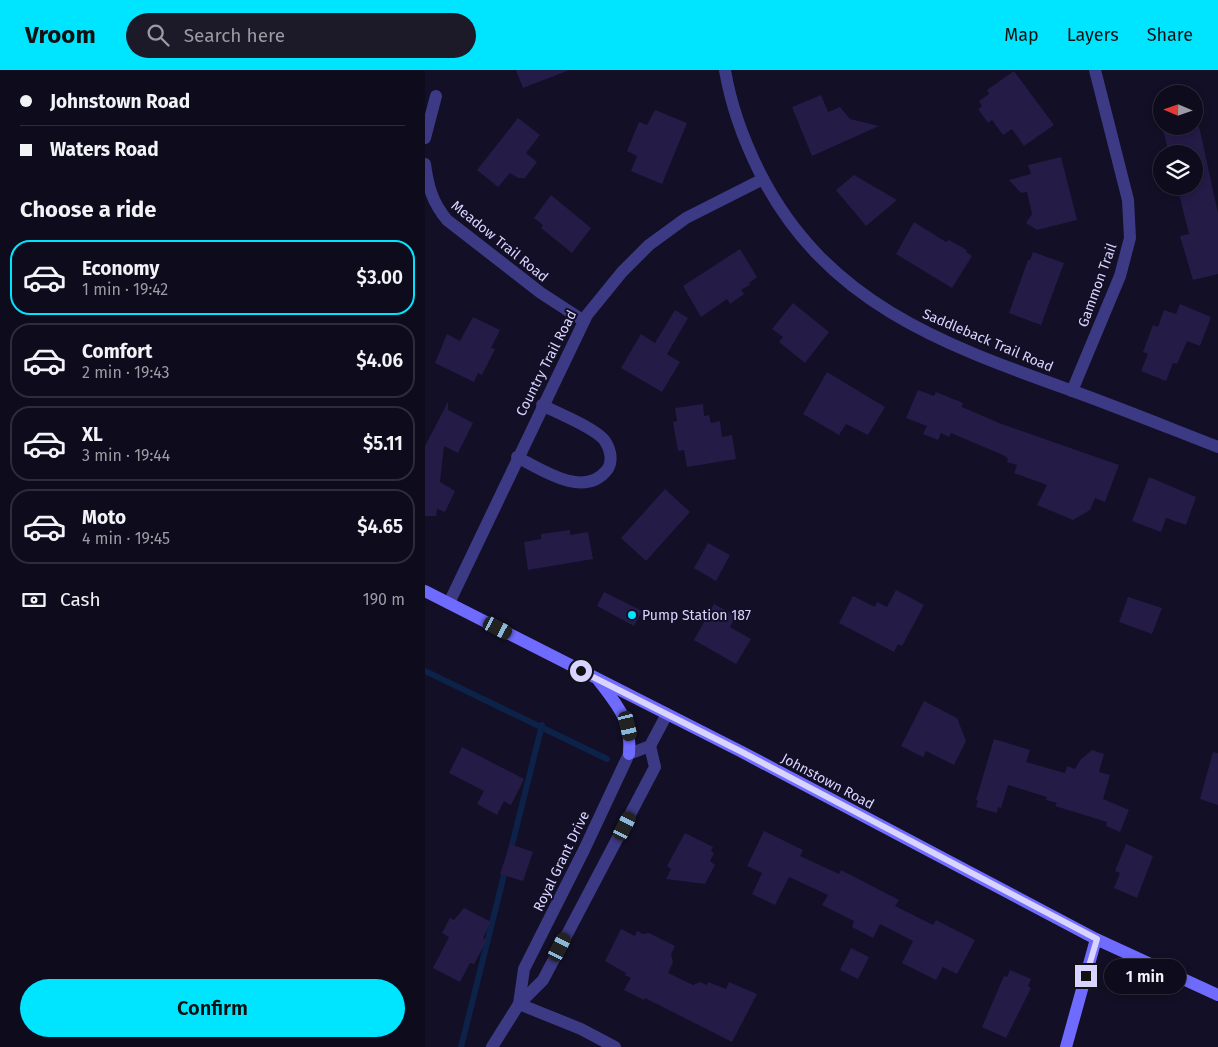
<!DOCTYPE html>
<meta charset="utf-8">
<style>
:root{--surface:#0e0b1c;--page:#1c1929;--text:#f1f3f6;--muted:#9b9ba3;--line:#2e2b3b;--accent:#00e5ff}
body{margin:0;font-family:"Fira Sans",sans-serif;background:var(--page);color:var(--text);height:100vh;display:flex;flex-direction:column;font-size:19px;white-space:nowrap}
*{box-sizing:border-box;margin:0}
p{font-size:16px;color:var(--muted)}
.icon{flex:none;width:28px;height:28px;fill:none;stroke:currentColor;stroke-width:2;stroke-linecap:round;stroke-linejoin:round}
.map{position:relative;flex:1;overflow:hidden}
.details{display:flex;flex-direction:column;background:var(--surface);width:425px}
.details>*{flex:none}
.guide{display:grid;align-content:center;height:110px;padding:0 20px;background:var(--surface)}
.needle{width:32px;rotate:272deg}
.buttons{position:absolute;left:728px;top:15px;display:grid;gap:10px}
.buttons a{display:grid;place-items:center;width:50px;height:50px;border-radius:50%;background:var(--surface);box-shadow:0 2px 8px #0003,0 0 0 1px var(--line);font-size:25px}
.end{position:absolute;width:22px;height:22px;margin:-11px;border:6px solid #d9d4ff;background:#111;box-shadow:0 0 0 2px #111}
.from{border-radius:50%}
.bubble{position:absolute;height:35px;border-radius:18px;background:var(--surface);box-shadow:0 2px 8px #0003,0 0 0 1px var(--line);font-size:16px;font-weight:600;line-height:35px;text-align:center}
.car{position:absolute;width:15px;height:30px;margin:-15px -8px;border-radius:6px;box-shadow:0 0 4px 1px #0007;background:linear-gradient(#222 24%,#8ab4d8 0 40%,#222 0 76%,#8ab4d8 0 86%,#222 0)}
.guide b{display:flex;align-items:center;gap:18px;height:48px;font-size:19px}
.guide b+b{border-top:1px solid var(--line)}
.guide i{width:12px;height:12px;background:var(--text)}
ul{padding:0;list-style:none}
li{display:flex;align-items:center;gap:15px;height:75px;margin:0 10px 8px;padding:0 10px;border:2px solid var(--line);border-radius:20px}
li div{flex:1}
li b{display:block;font-size:19px}
li em{font-style:normal;font-weight:600}
li.current{border-color:var(--accent)}
li>.icon{width:45px;height:45px;stroke-width:1.5}
h2{padding:0 20px;font-size:22px;line-height:60px}
.pay{display:flex;align-items:center;gap:12px;height:55px;padding:0 20px;font-size:19px}
.pay p{margin-inline-start:auto}
.primary-button{display:flex;gap:10px;margin-top:auto;padding:10px 20px}
.primary-button a{flex:1;height:58px;border-radius:30px;background:var(--accent);color:#111;font-size:20px;font-weight:600;line-height:58px;text-align:center}
header{display:flex;align-items:center;gap:30px;box-sizing:border-box;height:70px;padding:0 25px;background:var(--accent);color:#111}
header strong{font-size:24px}
nav{display:flex;gap:28px;margin-inline-start:auto;font-size:18px}
.search{width:350px;height:45px;background:var(--page);display:flex;align-items:center;gap:12px;box-sizing:border-box;padding:0 18px;border-radius:28px;color:var(--muted);font-size:19px}
main{display:flex;flex:1;min-height:0}
.map>svg:first-child{display:block}
.lines{fill:none;stroke-linecap:round;stroke-linejoin:round}
.stream{stroke:#0c2248;stroke-width:6}
.building{fill:#241b47}
.street{stroke:#3d3a85;stroke-width:12}
.secondary{stroke:#6f6bff;stroke-width:12}
.route{stroke:#d9d4ff;stroke-width:6}
.poi-dot{fill:#00e5ff;stroke:#130f26;stroke-width:2}
.labels{text-anchor:middle;stroke-width:4;stroke-linejoin:round;paint-order:stroke}
.street-label{font-size:14px;fill:#d9d4ff;stroke:#130f26}
.poi-label{font-size:14px;fill:#d9d4ff;stroke:#130f26;text-anchor:start}
</style>
<header>
<strong>Vroom</strong>
<div class="search"><svg class="icon" aria-label="search" viewBox="0 0 24 24"><circle cx="10" cy="10" r="6"/><path d="M15 15l6 6"/></svg>Search here</div>
<nav><a>Map</a><a>Layers</a><a>Share</a></nav>
</header>
<main>
<section class="details">
<div class="guide">
<b><i class="from"></i>Johnstown Road</b>
<b><i></i>Waters Road</b>
</div>
<h2>Choose a ride</h2>
<ul>
<li class="current"><svg class="icon" aria-label="car" viewBox="0 0 24 24"><path d="M5 17H2v-5l4-1 3-4h7l3 4 3 1v5h-3M9 17h6M6 11h13"/><circle cx="7" cy="17" r="2"/><circle cx="17" cy="17" r="2"/></svg><div><b>Economy</b><p>1 min · 19:42</p></div><em>$3.00</em></li>
<li><svg class="icon" aria-label="car" viewBox="0 0 24 24"><path d="M5 17H2v-5l4-1 3-4h7l3 4 3 1v5h-3M9 17h6M6 11h13"/><circle cx="7" cy="17" r="2"/><circle cx="17" cy="17" r="2"/></svg><div><b>Comfort</b><p>2 min · 19:43</p></div><em>$4.06</em></li>
<li><svg class="icon" aria-label="car" viewBox="0 0 24 24"><path d="M5 17H2v-5l4-1 3-4h7l3 4 3 1v5h-3M9 17h6M6 11h13"/><circle cx="7" cy="17" r="2"/><circle cx="17" cy="17" r="2"/></svg><div><b>XL</b><p>3 min · 19:44</p></div><em>$5.11</em></li>
<li><svg class="icon" aria-label="car" viewBox="0 0 24 24"><path d="M5 17H2v-5l4-1 3-4h7l3 4 3 1v5h-3M9 17h6M6 11h13"/><circle cx="7" cy="17" r="2"/><circle cx="17" cy="17" r="2"/></svg><div><b>Moto</b><p>4 min · 19:45</p></div><em>$4.65</em></li>
</ul>
<div class="pay"><svg class="icon" aria-label="cash" viewBox="0 0 24 24"><path d="M3 7h18v10H3z"/><circle cx="12" cy="12" r="2"/></svg>Cash<p>190 m</p></div>
<div class="primary-button"><a>Confirm</a></div>
</section>
<div class="map">
<svg width="793" height="977" viewBox="0 0 793 977">
<rect width="100%" height="100%" fill="#130f26"/>
<g class="lines">
<g class="stream">
<path d="M0 601 182 689"/>
<path d="M85 783 117 655"/>
<path d="M36 977 81 797"/>
</g>
</g>
<g class="building">
<path d="M91 0H142V1L98 18Z"/>
<path d="M589 1 629 55 599 76 587 59 578 65 567 50 563 53 553 39 557 36 554 31 564 24 562 20Z"/>
<path d="M396 25 403 42 415 37 425 49 454 56 387 86 367 37Z"/>
<path d="M230 40 262 53 237 114 206 101 212 86 202 81 214 52 222 55Z"/>
<path d="M93 48 115 65 101 83 112 92 100 108H93L85 103 73 117 52 100Z"/>
<path d="M737 56H774L793 143V204L768 210 755 166 764 164 752 116H769V84H744Z"/>
<path d="M636 87 652 150 612 160 601 153 607 144 602 122 596 123 584 110 606 104 603 95Z"/>
<path d="M429 105 472 130 441 156 411 120Z"/>
<path d="M126 125 166 158 147 183 116 158 118 155 109 148Z"/>
<path d="M489 152 521 172 524 170 542 180 541 182 547 186 527 218 471 184Z"/>
<path d="M315 179 332 207 324 213 325 215 316 220 319 224 305 234 302 229 276 247 258 216Z"/>
<path d="M608 182 639 193 616 255 584 243 603 190H605Z"/>
<path d="M368 233 404 262 380 293 354 272 358 267 347 259Z"/>
<path d="M755 234 786 247 775 276 762 271 752 294 748 293 741 311 716 301 723 284 718 282 728 255 733 257 739 240 751 244Z"/>
<path d="M250 240 263 248 242 284 255 292 237 322 196 298 216 264 230 273Z"/>
<path d="M48 247 75 260 66 278 70 279 57 305 53 303 49 312 10 293 22 264 35 271Z"/>
<path d="M402 302 460 337 443 365 421 354 414 365 378 344Z"/>
<path d="M493 320 509 326 511 322 538 333 537 337 574 353 694 395 680 432 670 428 665 440 648 450 612 435 622 415 589 403 592 395 582 392 583 389 580 386 526 363 524 367 516 363 513 370 498 364 502 356 481 348Z"/>
<path d="M23 332V340L48 353 33 383 19 376 15 412 30 421 20 442 12 439 11 446H0V376Z"/>
<path d="M278 334 279 346 284 345 286 353 295 351 297 367 307 365 311 389 262 397 259 380 253 381 248 352 252 351 250 338Z"/>
<path d="M724 407 771 427 761 455 741 448 736 462 707 451Z"/>
<path d="M240 419 265 442 221 491 196 468Z"/>
<path d="M145 460V465L163 462 168 489 103 500 99 472 116 469V464Z"/>
<path d="M283 473 305 485 291 511 269 498Z"/>
<path d="M471 520 499 535 477 576 473 574 469 582 414 553 428 526 450 537 452 532 462 537Z"/>
<path d="M179 522 217 541 209 556 172 536Z"/>
<path d="M703 527 737 538 727 564 694 552Z"/>
<path d="M289 534 311 546 305 557 326 569 311 594 269 570Z"/>
<path d="M499 631 532 648 541 671 529 695 501 681 498 687 476 676Z"/>
<path d="M569 669 605 680 601 692 640 703 642 696 650 699 655 690 667 680 679 684 674 702 685 705 678 729 704 740 695 762 681 756 682 752 630 736 632 733 621 730 622 727 583 715 576 738 573 737 572 743 551 737 553 731 551 730Z"/>
<path d="M37 677 99 709 86 735 79 731 72 745 52 734 59 721 24 703Z"/>
<path d="M788 682 793 683V735L775 729Z"/>
<path d="M339 761 378 780 375 786 414 804 416 800 474 830 470 836 508 855 511 850 550 870 532 904 518 897 511 910 477 893 488 871 455 854 448 868 427 857 429 851 397 835 403 825 364 807 350 835 327 824 337 803 322 796Z"/>
<path d="M260 763 288 777 286 781 289 783 285 791 290 795 280 814 241 809 246 799 242 796Z"/>
<path d="M85 774 108 782 98 811 75 804Z"/>
<path d="M701 774 728 786 712 828 689 818 695 803 690 801Z"/>
<path d="M39 838 66 852 58 868 62 870 49 894 45 893 35 912 8 898 24 867 17 863 25 848 29 850Z"/>
<path d="M196 859 210 866 212 861 218 864 224 863 250 876 246 884 248 892 243 903 268 915 275 912 282 915 283 912 301 919 304 912 332 924 307 972 220 928 219 930 199 920 206 908 200 905 201 903 180 891Z"/>
<path d="M426 878 444 887 433 909 415 900Z"/>
<path d="M585 900 606 909 603 916 606 918 581 968 557 957 579 906 582 907Z"/>
</g>
<g class="lines">
<g class="street">
<path d="M300 0C306 36 319 71 335 103 401 233 517 274 645 320 695 338 744 358 793 377"/>
<path d="M0 68 11 26"/>
<path d="M0 94C3 116 7 132 22 150L116 223 159 251"/>
<path d="M647 321 695 206 705 168 703 130 670 0"/>
<path d="M92 387C117 400 159 429 182 400 188 392 186 380 180 371 171 358 132 343 117 335"/>
<path d="M24 533 162 245 197 202 224 175 261 148 338 109"/>
<path d="M94 934 99 899 159 780 204 684 225 676 242 644"/>
<path d="M94 934 156 959 190 977"/>
<path d="M67 977 94 934 118 910 230 697 225 676"/>
</g>
<g class="secondary">
<path d="M0 521 317 682 671 869 793 925"/>
<path d="M174 611C193 636 207 651 204 684"/>
<path d="M641 977 671 869"/>
</g>
</g>
<g class="lines">
<path class="route" d="M156 601 317 682 672 869 661 906"/>
</g>
<circle class="poi-dot" cx="207" cy="545" r="5"/>
<g class="labels">
<g class="street-label">
<text transform="translate(75 171) rotate(39)" y="5">Meadow Trail Road</text>
<text transform="translate(672 215) rotate(-70)" y="5">Gammon Trail</text>
<text transform="translate(563 270) rotate(23)" y="5">Saddleback Trail Road</text>
<text transform="translate(121 293) rotate(-63)" y="5">Country Trail Road</text>
<text transform="translate(403 711) rotate(28)" y="5">Johnstown Road</text>
<text transform="translate(136 791) rotate(-64)" y="5">Royal Grant Drive</text>
</g>
<g class="poi-label">
<text x="217" y="550">Pump Station 187</text>
</g>
</g>
</svg>
<div class="buttons">
<a><svg class="needle" viewBox="-14 -14 28 28"><path d="M0-13l5 13h-10z" fill="#e53935"/><path d="M0 13l5-13h-10z" fill="#9b9ba3"/></svg></a>
<a><svg class="icon" aria-label="layers" viewBox="0 0 24 24"><path d="M12 4l9 5-9 5-9-5zM3 14l9 5 9-5"/></svg></a>
</div>
<i class="end from" style="left:156px;top:601px"></i>
<i class="end" style="left:661px;top:906px"></i>
<div class="bubble" style="left:679px;top:889px;width:82px">1 min</div>
<i class="car" style="left:73px;top:558px;rotate:117deg"></i>
<i class="car" style="left:203px;top:656px;rotate:167deg"></i>
<i class="car" style="left:200px;top:756px;rotate:27deg"></i>
<i class="car" style="left:135px;top:877px;rotate:27deg"></i>
</div>
</main>
